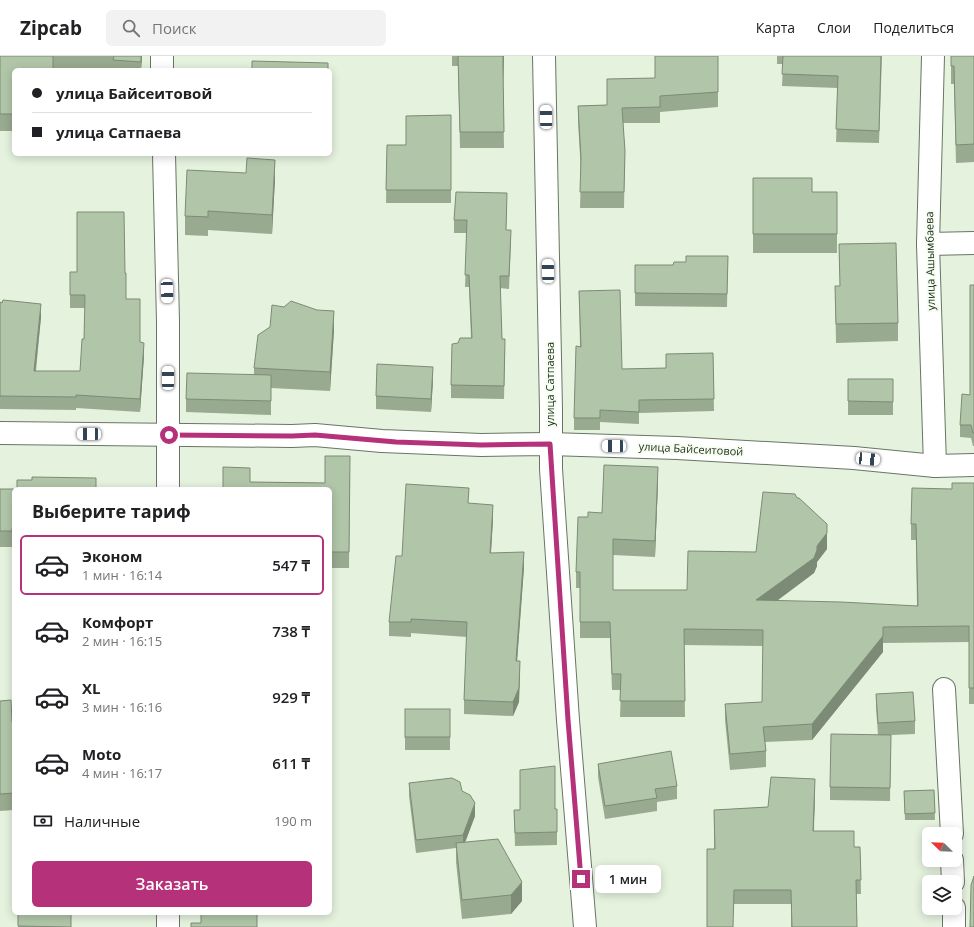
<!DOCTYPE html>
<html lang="ru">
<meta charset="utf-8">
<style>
:root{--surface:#fff;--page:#f2f2f2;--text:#202124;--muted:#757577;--line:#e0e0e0;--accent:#b5327a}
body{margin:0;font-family:"Open Sans",sans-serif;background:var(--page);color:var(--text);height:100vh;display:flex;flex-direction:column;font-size:15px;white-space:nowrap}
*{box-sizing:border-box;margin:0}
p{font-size:13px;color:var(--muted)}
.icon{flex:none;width:22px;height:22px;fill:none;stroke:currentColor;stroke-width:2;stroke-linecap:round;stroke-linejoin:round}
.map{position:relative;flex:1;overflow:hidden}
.side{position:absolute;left:12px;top:431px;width:320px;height:428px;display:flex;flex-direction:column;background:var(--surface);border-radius:6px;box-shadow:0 2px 10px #0003}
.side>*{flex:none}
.banner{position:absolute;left:12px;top:12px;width:320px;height:88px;border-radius:6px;box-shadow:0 2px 10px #0003;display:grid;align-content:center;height:88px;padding:0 20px;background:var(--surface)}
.needle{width:26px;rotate:293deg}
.tools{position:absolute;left:922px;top:771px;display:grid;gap:8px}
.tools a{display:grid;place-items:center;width:40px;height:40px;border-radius:6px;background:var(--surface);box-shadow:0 2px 10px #0003;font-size:20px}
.end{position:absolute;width:18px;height:18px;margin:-9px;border:5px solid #b5327a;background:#fff;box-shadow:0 0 0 2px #fff}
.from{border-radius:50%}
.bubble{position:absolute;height:28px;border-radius:6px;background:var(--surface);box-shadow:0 2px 10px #0003;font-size:13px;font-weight:600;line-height:28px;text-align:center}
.car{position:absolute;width:12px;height:24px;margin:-12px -6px;border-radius:5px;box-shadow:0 0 3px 1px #0007;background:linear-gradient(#fff 24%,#345 0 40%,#fff 0 76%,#345 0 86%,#fff 0)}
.banner b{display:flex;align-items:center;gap:14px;height:38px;font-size:15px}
.banner b+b{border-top:1px solid var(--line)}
.banner i{width:10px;height:10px;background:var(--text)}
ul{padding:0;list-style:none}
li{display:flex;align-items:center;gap:12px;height:60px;margin:0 8px 6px;padding:0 12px;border:2px solid transparent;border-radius:6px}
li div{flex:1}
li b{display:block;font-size:15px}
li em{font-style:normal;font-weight:600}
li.selected{border-color:var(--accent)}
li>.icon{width:36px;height:36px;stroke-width:1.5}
h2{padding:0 20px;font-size:18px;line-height:48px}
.pay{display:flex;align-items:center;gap:10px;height:44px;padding:0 20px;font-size:15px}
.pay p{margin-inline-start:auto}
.cta{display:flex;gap:8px;margin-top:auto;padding:8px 20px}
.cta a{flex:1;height:46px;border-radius:6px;background:var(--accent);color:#fff;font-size:16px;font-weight:600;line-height:46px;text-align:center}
header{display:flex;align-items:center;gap:24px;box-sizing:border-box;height:56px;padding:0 20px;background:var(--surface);border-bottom:1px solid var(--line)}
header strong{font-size:19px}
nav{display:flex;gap:22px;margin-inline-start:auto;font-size:14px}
.search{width:280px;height:36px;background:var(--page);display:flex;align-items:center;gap:10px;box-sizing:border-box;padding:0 14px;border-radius:6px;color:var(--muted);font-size:15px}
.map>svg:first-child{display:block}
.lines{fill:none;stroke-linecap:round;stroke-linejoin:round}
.street-casing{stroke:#697564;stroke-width:24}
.street{stroke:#fff;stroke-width:22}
.wall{fill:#98aa90}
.shaded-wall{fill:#7c8b76}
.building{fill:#b1c6a8;stroke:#7c8b76}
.route{stroke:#b5327a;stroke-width:5}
.labels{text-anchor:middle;stroke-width:4;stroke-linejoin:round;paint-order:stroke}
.street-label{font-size:11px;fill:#262b24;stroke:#f4ffef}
</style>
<header>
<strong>Zipcab</strong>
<div class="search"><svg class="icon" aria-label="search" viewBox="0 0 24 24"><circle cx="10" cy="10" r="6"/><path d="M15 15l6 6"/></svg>Поиск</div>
<nav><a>Карта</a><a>Слои</a><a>Поделиться</a></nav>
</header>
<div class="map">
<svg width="974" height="871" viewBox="0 0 974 871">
<rect width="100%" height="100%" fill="#e5f2de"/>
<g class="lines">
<defs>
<g id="street">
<path d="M162 0V14"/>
<path d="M544 0 551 353V413L568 664 585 871"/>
<path d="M933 0 928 188 935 410"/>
<path d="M164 98 168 266V433"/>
<path d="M928 188 974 187"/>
<path d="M0 377 292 380 315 379 382 385 481 389 550 388 677 392 854 402 935 410 974 409"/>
<path d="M944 633 952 778"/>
<path d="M952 804 953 826"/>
<path d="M954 852V871"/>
<path d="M168 871V857"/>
</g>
</defs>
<use href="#street" class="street-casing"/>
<use href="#street" class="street"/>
</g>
<g class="wall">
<path d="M0 0H142L141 14H14V75H0Z"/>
<path d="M452 0H504L503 24 504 92H460L458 10H452Z"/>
<path d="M718 0V51L660 56V67H623L625 95 624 152H580L581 116 578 66V50L607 49 655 22Z"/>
<path d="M777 0H882L879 87 836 86 838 32 782 30 783 8H777Z"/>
<path d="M951 0H974V106L956 107 954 28H951Z"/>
<path d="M451 59V147H386L387 89H406V60Z"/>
<path d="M246 117 275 123 272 178 208 174V180L185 179V160Z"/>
<path d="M753 122 812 136H837V197H753Z"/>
<path d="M507 149 506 174 511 186 509 233 500 232 502 283 505 295 504 343 451 342V329L458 287 471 282 469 231H465L467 177H454V164Z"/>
<path d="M839 188 898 267V285L836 287 835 230H840Z"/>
<path d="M728 200 727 251 635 250V209H673L686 206Z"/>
<path d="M70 216 125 217 126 243 140 286 144 300 140 356 76 352V354L0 353V246L41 261 36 315H80L84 283 85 252H70Z"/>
<path d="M974 229V390H973L971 382 960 381V369L970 339Z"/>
<path d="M579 235 622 313 666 312 713 297 714 355 639 357V368L600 366V374H574V362L580 291Z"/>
<path d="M317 254 334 274 330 335 271 332V359L186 356V343L254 319V312Z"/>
<rect x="848" y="323" width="45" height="36"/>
<path d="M433 324 431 356 376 353V340Z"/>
<path d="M350 417 349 512H330V433L250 426 325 427Z"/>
<path d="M658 426 655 501 613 499V534H687L756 496 827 493 817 506V510L814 517 777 545 917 550 916 484H911V468L952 433 974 427V648H969V586L883 587V596L812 684 765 686 766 695V711L730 714 725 664V648L762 646 763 590 684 589 685 661H620L621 634H612L610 582H580V532H576V516L588 461 602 457Z"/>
<path d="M0 433H14V488H12V491H0Z"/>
<path d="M469 447 493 463 491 497 524 511 517 605 520 620 519 646 513 660 464 658V644L467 581 411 577V581L389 580V566Z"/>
<path d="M876 638 915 665V678L891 679 890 745 830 744V731L878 679 876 651Z"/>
<path d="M0 645 12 666H14V754L0 755Z"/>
<rect x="405" y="653" width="45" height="41"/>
<path d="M598 708 677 730V743L657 746V755L605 763 598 721Z"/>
<path d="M409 727 462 735 475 760 465 786 522 845 511 858 462 863 456 806V792L416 797 409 740Z"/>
<path d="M934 734 935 764H905L904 735Z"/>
<path d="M815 737 814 775 854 791H860L861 838H856L857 871H791V848H734L714 793V754L768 751Z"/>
<path d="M557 753V789L515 790 514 754Z"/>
<path d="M18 857 71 871H18Z"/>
</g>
<g class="shaded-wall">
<path d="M141 0H142L141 14Z"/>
<path d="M503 0H504L503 29Z"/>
<path d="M275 104V123L272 178V159Z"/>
<path d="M41 248V261L34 328V315Z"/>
<path d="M334 255V274L330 335V316Z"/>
<path d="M144 287V300L140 356V343Z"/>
<path d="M433 311V324L431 356V343Z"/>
<path d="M658 411V426L655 501V485Z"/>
<path d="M493 449V463L490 511V497Z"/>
<path d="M827 468V493L817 506V510L814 517 756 560V544L817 490Z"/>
<path d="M524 496V511L516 620V605Z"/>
<path d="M883 571V596L812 684V668Z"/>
<path d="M520 605 519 646 513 660V646Z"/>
<path d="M815 723V737L813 789V775Z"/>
<path d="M475 747V760L463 792V779Z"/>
<path d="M522 826V845L511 858V839Z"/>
</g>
<g class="building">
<path d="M0 0H53V14H14V58H0Z"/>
<path d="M114 0H141V6L113 4Z"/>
<path d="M458 0H503V13L504 76H460Z"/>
<path d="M655 0H718V36L660 40V51L622 52 625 95 624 136H580L581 102 578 50 607 49V23L655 22Z"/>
<path d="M783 0H881L879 75 836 73 838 20 782 18Z"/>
<path d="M951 0H974V88L956 89 954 10H951Z"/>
<path d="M252 5 328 7V14H252Z"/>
<path d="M451 59V134H386L387 89H406V60Z"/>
<path d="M247 102 275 104 272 159 208 155V161L185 160 187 114 246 117Z"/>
<path d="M753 122H812V136H837V178H753Z"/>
<path d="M456 136 507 137 506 174H511L509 220H500L502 283H505L504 330 451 329 452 288 458 287 460 282H472L469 219H465L467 164H454Z"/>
<path d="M77 156H124L125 217H126V243H140V286L144 287 140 343 76 339V341L0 340V246L2 247 3 244 41 248 34 315H80L82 283H84L85 239H70V216H77Z"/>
<path d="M896 187 898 267 836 268 835 230H840L839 188Z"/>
<path d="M686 200H728L727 238 635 237V209H673L674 206H686Z"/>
<path d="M970 229H974V377H973L971 369H960L962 338 970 339Z"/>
<path d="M620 234 622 313 666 312V298L713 297 714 343 639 344V356L600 354V362H574L576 290 581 291 579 235Z"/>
<path d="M291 245 317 254 334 255 330 316 254 312 258 279 270 271 272 249 284 251Z"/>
<path d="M377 308 433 311 431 343 376 340Z"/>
<path d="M187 317 271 319V345L186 343Z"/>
<path d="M848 323H893V346L848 345Z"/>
<path d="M325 400H350L349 496H330V433H223V411L250 412V426L325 427Z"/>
<path d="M604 409 658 411 655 485 613 483V534H687L688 495 756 496 763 436 795 438 797 442H799L827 468V477L817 490V494L814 502 756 544 841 546 918 550 916 468H911L912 432 952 433V427H974V632H969V570L883 571V580L812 668 763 671 766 695 730 698 725 648 762 646 763 574 684 573 685 645H620L621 618H612L610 566H580V516H576L578 461H588V456L602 457Z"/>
<path d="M32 421 96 422V432L110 433H17V424H32Z"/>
<path d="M406 428 469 432 468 447 493 449 490 497 524 496 516 605H520L519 632 513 646 464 644 467 566 411 563V566H389L396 500H402Z"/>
<path d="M0 433H14V472H12V475H0Z"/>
<path d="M913 636 915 665 878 667 876 638Z"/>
<path d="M11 644 12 666H14V737L0 738V645Z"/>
<rect x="405" y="653" width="45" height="28"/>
<path d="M831 678 891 679 890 732 830 731Z"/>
<path d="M671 695 677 730 655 733 657 742 605 750 598 708Z"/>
<path d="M555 710V753H557V776L515 777 514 754H520V714Z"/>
<path d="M771 721 815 723 813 775H854V791H860L861 824H856L857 871H792L791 834H734L733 871H707V793H715L714 754 768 751Z"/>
<path d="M452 722 460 726 462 735 470 739 475 747 463 779 416 784 409 727Z"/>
<path d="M934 734 935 757 905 758 904 735Z"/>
<path d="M498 783 522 826 511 839 462 844 456 787Z"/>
<path d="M974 820V871H970L971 829Z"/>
<path d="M18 857H71V871L18 870Z"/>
<path d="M201 857H257V871H191V867H201Z"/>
</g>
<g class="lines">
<path class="route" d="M169 379 292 380 315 379 396 386 481 389 550 388 568 664 581 823"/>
</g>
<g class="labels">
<g class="street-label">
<text transform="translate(930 205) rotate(-91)" y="4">улица Ашымбаева</text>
<text transform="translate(550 328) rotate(-90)" y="4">улица Сатпаева</text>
<text transform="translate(691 393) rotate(3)" y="4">улица Байсеитовой</text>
</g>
</g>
</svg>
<div class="tools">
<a><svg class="needle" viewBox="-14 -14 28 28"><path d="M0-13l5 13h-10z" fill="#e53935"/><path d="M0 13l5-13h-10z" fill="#757577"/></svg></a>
<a><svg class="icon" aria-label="layers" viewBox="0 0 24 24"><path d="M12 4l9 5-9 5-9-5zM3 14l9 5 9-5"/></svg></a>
</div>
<i class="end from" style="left:169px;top:379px"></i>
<i class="end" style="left:581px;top:823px"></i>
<div class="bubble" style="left:595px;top:809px;width:66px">1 мин</div>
<i class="car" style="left:546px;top:61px;rotate:359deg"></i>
<i class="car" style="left:548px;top:215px;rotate:359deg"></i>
<i class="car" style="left:167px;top:235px;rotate:178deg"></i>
<i class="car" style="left:168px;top:322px;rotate:0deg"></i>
<i class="car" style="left:89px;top:378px;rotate:271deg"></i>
<i class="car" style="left:614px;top:390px;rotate:271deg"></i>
<i class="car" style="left:868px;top:403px;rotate:96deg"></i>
<div class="banner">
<b><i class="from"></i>улица Байсеитовой</b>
<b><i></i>улица Сатпаева</b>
</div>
<section class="side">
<h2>Выберите тариф</h2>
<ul>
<li class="selected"><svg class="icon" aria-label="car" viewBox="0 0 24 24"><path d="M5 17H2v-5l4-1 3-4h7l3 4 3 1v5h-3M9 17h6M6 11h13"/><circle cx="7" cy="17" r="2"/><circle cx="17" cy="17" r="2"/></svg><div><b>Эконом</b><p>1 мин · 16:14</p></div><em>547 ₸</em></li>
<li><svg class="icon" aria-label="car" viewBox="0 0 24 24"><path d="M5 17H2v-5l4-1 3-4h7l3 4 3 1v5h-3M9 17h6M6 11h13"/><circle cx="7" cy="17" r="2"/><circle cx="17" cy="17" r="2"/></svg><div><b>Комфорт</b><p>2 мин · 16:15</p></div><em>738 ₸</em></li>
<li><svg class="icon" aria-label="car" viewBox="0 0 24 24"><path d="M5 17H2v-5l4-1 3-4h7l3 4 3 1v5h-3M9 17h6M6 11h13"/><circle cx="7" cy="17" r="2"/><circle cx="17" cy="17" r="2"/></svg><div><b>XL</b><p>3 мин · 16:16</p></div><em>929 ₸</em></li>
<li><svg class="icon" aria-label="car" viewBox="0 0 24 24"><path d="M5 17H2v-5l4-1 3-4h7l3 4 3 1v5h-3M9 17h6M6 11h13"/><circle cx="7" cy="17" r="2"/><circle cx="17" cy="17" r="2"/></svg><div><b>Moto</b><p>4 мин · 16:17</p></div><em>611 ₸</em></li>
</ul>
<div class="pay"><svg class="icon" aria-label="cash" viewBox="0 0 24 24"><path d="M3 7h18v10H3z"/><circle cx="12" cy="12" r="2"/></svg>Наличные<p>190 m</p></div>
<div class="cta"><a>Заказать</a></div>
</section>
</div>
